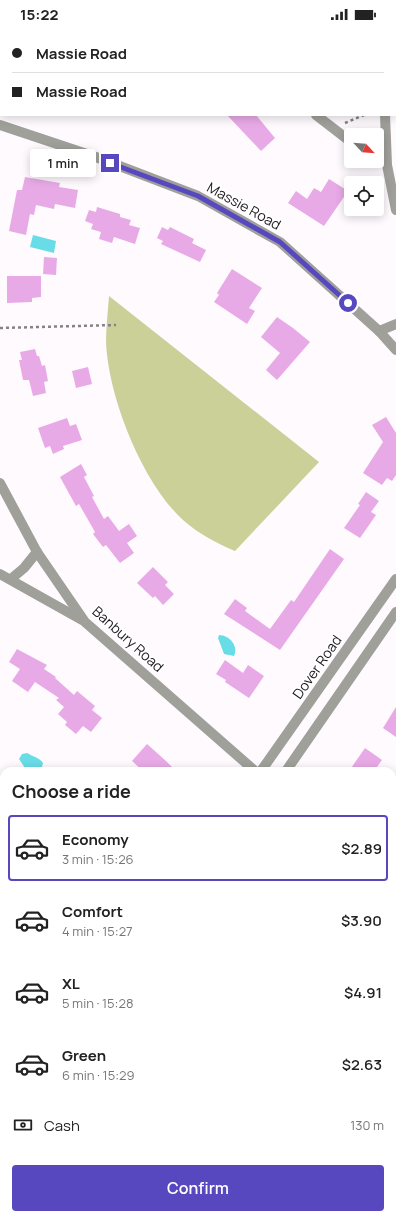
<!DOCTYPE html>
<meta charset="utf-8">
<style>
:root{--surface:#fff;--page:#f6f6f6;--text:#222;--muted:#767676;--line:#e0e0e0;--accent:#5848c0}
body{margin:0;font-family:Manrope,sans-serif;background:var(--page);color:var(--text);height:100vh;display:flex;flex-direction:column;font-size:15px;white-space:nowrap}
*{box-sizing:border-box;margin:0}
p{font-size:13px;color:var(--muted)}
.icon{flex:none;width:22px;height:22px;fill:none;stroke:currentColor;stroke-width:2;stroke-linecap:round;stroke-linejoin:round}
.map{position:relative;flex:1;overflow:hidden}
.sheet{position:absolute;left:0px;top:739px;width:396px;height:452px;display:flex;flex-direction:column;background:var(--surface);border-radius:12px 12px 0 0;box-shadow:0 2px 10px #0003}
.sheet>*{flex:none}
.banner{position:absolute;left:0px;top:0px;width:396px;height:88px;box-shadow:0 2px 10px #0003;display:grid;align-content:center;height:88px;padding:0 12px;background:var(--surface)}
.needle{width:26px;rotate:116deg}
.tools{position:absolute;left:344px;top:100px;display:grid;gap:8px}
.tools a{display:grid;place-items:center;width:40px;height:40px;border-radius:4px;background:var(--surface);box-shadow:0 2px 10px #0003;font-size:20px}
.end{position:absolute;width:18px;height:18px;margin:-9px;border:5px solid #5848c0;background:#fff;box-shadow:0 0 0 2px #fff}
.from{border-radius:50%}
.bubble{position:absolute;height:28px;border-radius:4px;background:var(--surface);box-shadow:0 2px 10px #0003;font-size:13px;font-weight:600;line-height:28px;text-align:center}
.banner b{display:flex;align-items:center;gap:14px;height:38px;font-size:15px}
.banner b+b{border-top:1px solid var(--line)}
.banner i{width:10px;height:10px;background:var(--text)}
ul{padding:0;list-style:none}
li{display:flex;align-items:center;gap:12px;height:66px;margin:0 8px 6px;padding:0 4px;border:2px solid transparent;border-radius:4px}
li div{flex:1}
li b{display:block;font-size:15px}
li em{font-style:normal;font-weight:600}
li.on{border-color:var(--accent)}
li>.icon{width:36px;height:36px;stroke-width:1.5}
h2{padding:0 12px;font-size:18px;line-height:48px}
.pay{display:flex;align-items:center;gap:10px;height:44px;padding:0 12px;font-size:15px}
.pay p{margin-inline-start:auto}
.action{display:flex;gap:8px;margin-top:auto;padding:8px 12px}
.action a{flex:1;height:46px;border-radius:4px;background:var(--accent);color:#fff;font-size:16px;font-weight:600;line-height:46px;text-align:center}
.status{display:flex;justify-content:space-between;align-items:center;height:28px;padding:0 20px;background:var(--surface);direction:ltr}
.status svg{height:11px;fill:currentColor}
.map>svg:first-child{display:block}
.green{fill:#cbd098}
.water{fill:#69dde7}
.building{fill:#e8aae6}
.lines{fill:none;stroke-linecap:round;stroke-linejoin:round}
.path{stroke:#858185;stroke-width:2.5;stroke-dasharray:3 3;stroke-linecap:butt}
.street{stroke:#a0a09b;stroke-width:10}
.route{stroke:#5848c0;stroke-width:5}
.labels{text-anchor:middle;stroke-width:4;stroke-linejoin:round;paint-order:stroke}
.street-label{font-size:14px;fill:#1d191d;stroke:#fff}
</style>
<div class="status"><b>15:22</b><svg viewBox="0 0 49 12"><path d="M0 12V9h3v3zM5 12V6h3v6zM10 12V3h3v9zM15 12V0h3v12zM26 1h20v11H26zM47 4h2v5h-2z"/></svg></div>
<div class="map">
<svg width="396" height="1191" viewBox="0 0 396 1191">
<rect width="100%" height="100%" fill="#fefafe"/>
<path class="green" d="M109 268 319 434 235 523C216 515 199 506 183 492 142 455 108 368 106 314 106 299 108 283 109 268Z"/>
<g class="water">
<path d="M33 207 56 213 54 225 30 219Z"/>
<path d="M219 607C229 607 239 618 234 628L224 626 218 610Z"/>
<path d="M27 725C32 728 40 730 43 735L41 743H27L19 731 22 726Z"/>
</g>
<g class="building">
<path d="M227 87H256L275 110 261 123Z"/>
<path d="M25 149 60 155 59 159 78 162 75 180 55 176 54 181 36 177 34 187 30 186 26 207 9 203 17 162H22Z"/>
<path d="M329 151 348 163 324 198 288 175 296 163 307 171 314 160 321 164Z"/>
<path d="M97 179 120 186V189L131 192 129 197 140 200 135 216 114 209 112 215 99 211 101 204 91 201 93 196 85 193 89 182 96 184Z"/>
<path d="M162 199 168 202 170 199 194 211 192 215 206 222 200 234 161 216 163 213 157 210Z"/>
<path d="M44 229 57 230 56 247 43 246Z"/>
<path d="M232 241 262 260 249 280 255 283 247 296 214 274 219 267 217 265Z"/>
<path d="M7 248H41V269L32 270V274L7 275Z"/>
<path d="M277 289 293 300 310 314 277 352 266 342 280 325 261 309Z"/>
<path d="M35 321 37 328H39L42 338 45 337 48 353 44 354 46 365 33 368 29 352H23L19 332H22L20 324Z"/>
<path d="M88 339 92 356 76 360 72 343Z"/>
<path d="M386 389 396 405V447L392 453 387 450 382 457 363 445 383 414 372 397Z"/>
<path d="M67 390 70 398 76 396 82 412 63 418 64 421 53 426 50 418 45 420 38 400Z"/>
<path d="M81 436 87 447 84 449 94 468 92 469 104 491 108 488 119 503 129 496 137 508 127 515 134 525 120 535 106 517 103 519 93 506 95 504 79 476 76 478 60 449Z"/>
<path d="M366 464 379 473 371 484 376 487 360 510 344 500 360 477 358 476Z"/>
<path d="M330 521 344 531 280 622 224 586 235 571 247 580 245 583 270 601 291 572 294 574Z"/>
<path d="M153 539 168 554 165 557 174 566 163 577 155 568 153 570 137 555Z"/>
<path d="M17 621 47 637 44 641 56 649 55 650 74 667 77 663 95 678 92 682 102 690 91 704 83 698 76 706 65 697 67 694 58 686 64 679 56 672 59 670 35 654 28 664 12 653 20 641 9 634Z"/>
<path d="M225 632 243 645 248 637 264 648 249 670 225 654 226 652 216 646Z"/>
<path d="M396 679V709L383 700Z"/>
<path d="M147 716 166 733 176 743H143L132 733Z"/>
<path d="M365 720 382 732 374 743H349Z"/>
</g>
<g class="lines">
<g class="path">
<path d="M345 95 364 87"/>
<path d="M0 300 116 297"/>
</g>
<g class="street">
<path d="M245 0 246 1"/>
<path d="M382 0V1"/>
<path d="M23 1V0"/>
<path d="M0 53 1 50"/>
<path d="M316 87 351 114"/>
<path d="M385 87 387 137 396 182"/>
<path d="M0 97 96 129 198 168 280 214 379 303 396 322"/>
<path d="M379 303 396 296"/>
<path d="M0 455 37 524 85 594 255 743"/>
<path d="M0 546 82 592"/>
<path d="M11 551 24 540 37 524"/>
<path d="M261 743 396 551"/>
<path d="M286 743 396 584"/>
<path d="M392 878 396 882"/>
<path d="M0 936 4 938"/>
<path d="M0 1056 4 1052"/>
<path d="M0 1084 4 1080"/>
<path d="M392 1169 396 1166"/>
<path d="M323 1187 327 1191"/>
<path d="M365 1191 370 1187"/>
</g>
</g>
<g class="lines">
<path class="route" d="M110 135 198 168 280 214 348 275"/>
</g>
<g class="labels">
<g class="street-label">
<text transform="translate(244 178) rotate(29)" y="5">Massie Road</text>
<text transform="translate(128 611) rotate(42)" y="5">Banbury Road</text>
<text transform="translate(317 639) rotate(-55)" y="5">Dover Road</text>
</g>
</g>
</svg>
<div class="tools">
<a><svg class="needle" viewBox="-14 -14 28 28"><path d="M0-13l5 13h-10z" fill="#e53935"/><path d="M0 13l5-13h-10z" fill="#767676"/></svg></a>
<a><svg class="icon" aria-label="locate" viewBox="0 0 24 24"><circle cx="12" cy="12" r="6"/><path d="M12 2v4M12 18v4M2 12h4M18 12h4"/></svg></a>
</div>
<i class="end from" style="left:348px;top:275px"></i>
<i class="end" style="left:110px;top:135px"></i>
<div class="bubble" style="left:30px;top:121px;width:66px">1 min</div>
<div class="banner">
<b><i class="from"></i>Massie Road</b>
<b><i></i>Massie Road</b>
</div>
<section class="sheet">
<h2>Choose a ride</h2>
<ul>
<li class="on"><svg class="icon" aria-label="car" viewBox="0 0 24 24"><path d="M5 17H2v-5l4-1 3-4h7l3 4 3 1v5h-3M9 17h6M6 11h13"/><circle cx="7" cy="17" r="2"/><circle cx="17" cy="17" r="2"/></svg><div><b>Economy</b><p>3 min · 15:26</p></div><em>$2.89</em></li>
<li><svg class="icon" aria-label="car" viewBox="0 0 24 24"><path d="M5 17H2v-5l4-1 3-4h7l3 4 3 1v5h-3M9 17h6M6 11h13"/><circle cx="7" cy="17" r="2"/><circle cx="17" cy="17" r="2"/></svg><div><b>Comfort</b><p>4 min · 15:27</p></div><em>$3.90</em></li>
<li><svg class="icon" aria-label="car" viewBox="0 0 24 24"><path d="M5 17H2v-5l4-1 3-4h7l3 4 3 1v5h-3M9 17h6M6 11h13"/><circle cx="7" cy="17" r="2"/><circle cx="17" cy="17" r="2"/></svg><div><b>XL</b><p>5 min · 15:28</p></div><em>$4.91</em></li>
<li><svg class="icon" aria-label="car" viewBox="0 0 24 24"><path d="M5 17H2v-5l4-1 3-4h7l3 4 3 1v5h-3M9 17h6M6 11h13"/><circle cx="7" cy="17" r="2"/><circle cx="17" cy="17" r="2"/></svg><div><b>Green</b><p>6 min · 15:29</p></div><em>$2.63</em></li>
</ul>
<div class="pay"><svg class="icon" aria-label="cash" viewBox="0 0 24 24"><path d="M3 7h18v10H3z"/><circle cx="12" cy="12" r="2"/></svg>Cash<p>130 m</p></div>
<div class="action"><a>Confirm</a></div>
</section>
</div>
